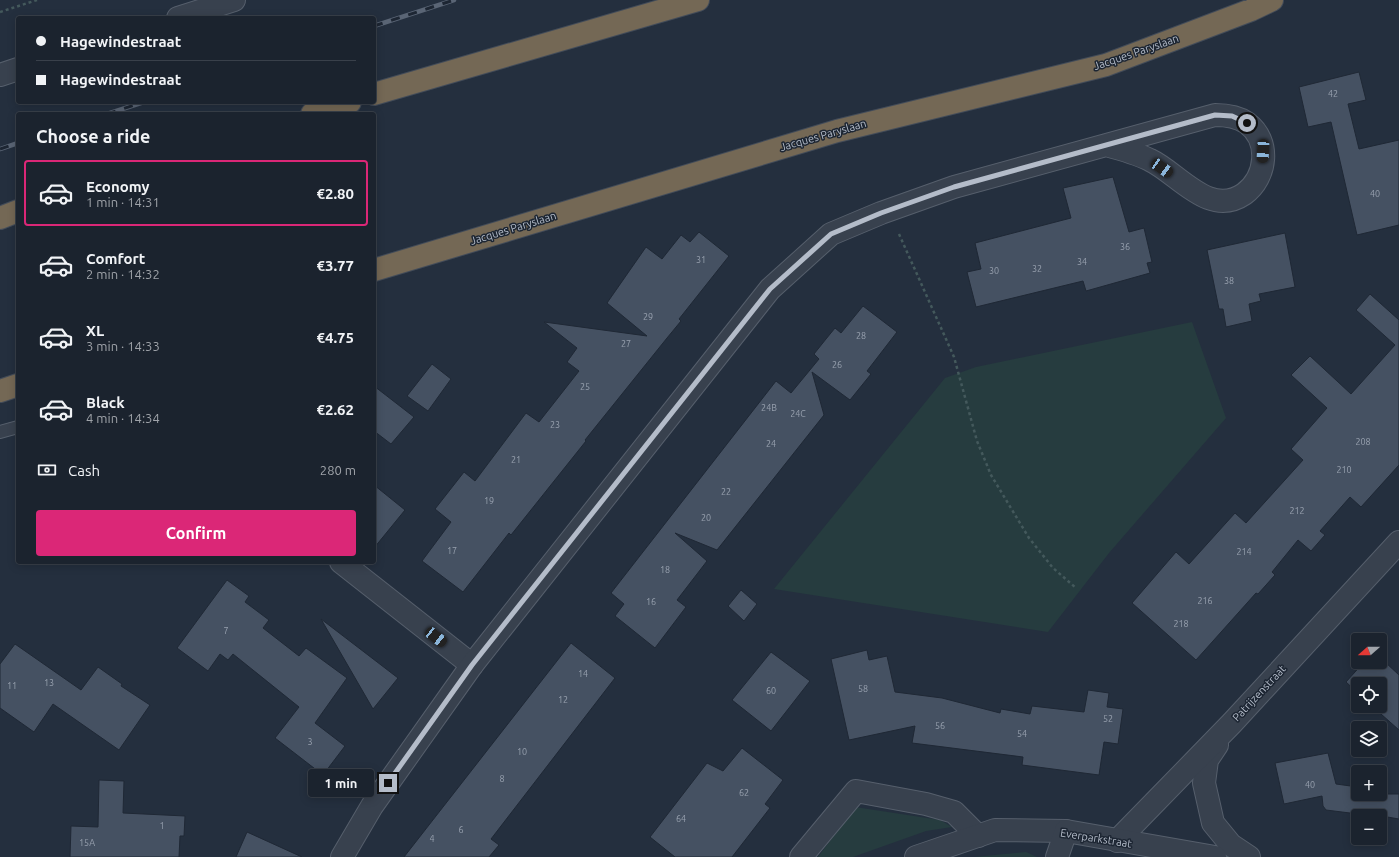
<!DOCTYPE html>
<meta charset="utf-8">
<style>
:root{--surface:#1b232e;--page:#242b36;--text:#f1f3f6;--muted:#a0a4aa;--line:#39404a;--accent:#db2777}
body{margin:0;font-family:Ubuntu,sans-serif;background:var(--page);color:var(--text);height:100vh;display:flex;flex-direction:column;font-size:15px;white-space:nowrap}
*{box-sizing:border-box;margin:0}
p{font-size:13px;color:var(--muted)}
.icon{flex:none;width:22px;height:22px;fill:none;stroke:currentColor;stroke-width:2;stroke-linecap:round;stroke-linejoin:round}
.map{position:relative;flex:1;overflow:hidden}
.details{position:absolute;left:16px;top:112px;width:360px;height:452px;display:flex;flex-direction:column;background:var(--surface);border-radius:4px;box-shadow:0 2px 10px #0003,0 0 0 1px var(--line)}
.details>*{flex:none}
.hud{position:absolute;left:16px;top:16px;width:360px;height:88px;border-radius:4px;box-shadow:0 2px 10px #0003,0 0 0 1px var(--line);display:grid;align-content:center;height:88px;padding:0 20px;background:var(--surface)}
.needle{width:26px;rotate:249deg}
.tools{position:absolute;left:1351px;top:633px;display:grid;gap:8px}
.tools a{display:grid;place-items:center;width:36px;height:36px;border-radius:4px;background:var(--surface);box-shadow:0 2px 10px #0003,0 0 0 1px var(--line);font-size:20px}
.end{position:absolute;width:18px;height:18px;margin:-9px;border:5px solid #b4bcc9;background:#111;box-shadow:0 0 0 2px #111}
.from{border-radius:50%}
.bubble{position:absolute;height:28px;border-radius:4px;background:var(--surface);box-shadow:0 2px 10px #0003,0 0 0 1px var(--line);font-size:13px;font-weight:700;line-height:28px;text-align:center}
.car{position:absolute;width:12px;height:24px;margin:-12px -6px;border-radius:5px;box-shadow:0 0 3px 1px #0007;background:linear-gradient(#222 24%,#8ab4d8 0 40%,#222 0 76%,#8ab4d8 0 86%,#222 0)}
.hud b{display:flex;align-items:center;gap:14px;height:38px;font-size:15px}
.hud b+b{border-top:1px solid var(--line)}
.hud i{width:10px;height:10px;background:var(--text)}
ul{padding:0;list-style:none}
li{display:flex;align-items:center;gap:12px;height:66px;margin:0 8px 6px;padding:0 12px;border:2px solid transparent;border-radius:4px}
li div{flex:1}
li b{display:block;font-size:15px}
li em{font-style:normal;font-weight:700}
li.on{border-color:var(--accent)}
li>.icon{width:36px;height:36px;stroke-width:1.5}
h2{padding:0 20px;font-size:18px;line-height:48px}
.pay{display:flex;align-items:center;gap:10px;height:44px;padding:0 20px;font-size:15px}
.pay p{margin-inline-start:auto}
.cta{display:flex;gap:8px;margin-top:auto;padding:8px 20px}
.cta a{flex:1;height:46px;border-radius:4px;background:var(--accent);color:#fff;font-size:16px;font-weight:700;line-height:46px;text-align:center}
.map>svg:first-child{display:block}
.green{fill:#263c3f}
.building{fill:#455162;stroke:#1f2835}
.lines{fill:none;stroke-linecap:round;stroke-linejoin:round}
.lane-casing{stroke:#565f6c;stroke-width:14}
.street-casing{stroke:#565f6c;stroke-width:24}
.highway-casing{stroke:#434c59;stroke-width:24}
.path{stroke:#44595c;stroke-width:2.5;stroke-dasharray:3 3;stroke-linecap:butt}
.lane{stroke:#38414e;stroke-width:12}
.street{stroke:#38414e;stroke-width:22}
.highway{stroke:#746855;stroke-width:22}
.rail-casing{stroke:#5a6575;stroke-width:4.5}
.rail{stroke:#1d2633;stroke-width:3;stroke-dasharray:9;stroke-linecap:butt}
.route{stroke:#b4bcc9;stroke-width:5}
.labels{text-anchor:middle;stroke-width:3;stroke-linejoin:round;paint-order:stroke}
.number-label{font-size:9px;fill:#98a1af}
.street-label{font-size:11px;fill:#b4bcc9;stroke:#1d2633}
</style>
<div class="map">
<svg width="1399" height="857" viewBox="0 0 1399 857">
<rect width="100%" height="100%" fill="#242f3e"/>
<g class="green">
<path d="M1192 322 1226 418 1109 553 1048 632 774 589 945 378 976 367Z"/>
<path d="M855 807 940 820 952 827 926 831 853 857H818Z"/>
<path d="M1026 852 1037 857H974Z"/>
</g>
<g class="building">
<path d="M1359 72 1366 100 1348 104 1359 149 1399 140V225L1357 235 1331 122 1308 127 1299 87Z"/>
<path d="M1113 177 1129 232 1144 228 1152 262 1147 263 1150 273 1086 291 1083 281 976 307 967 272 981 269 975 243 1071 218 1063 188Z"/>
<path d="M699 232 729 256 679 319 681 321 667 338 585 440 586 441 511 535 509 533 463 592 422 561 451 522 435 509 464 472 475 481 526 413 539 422 579 371 567 362 577 348 544 322 647 336 607 303 646 247 662 259 681 235 690 242Z"/>
<path d="M1285 233 1295 287 1259 294 1261 301 1249 304 1252 321 1226 327 1223 309H1219L1207 250Z"/>
<path d="M1370 294 1399 320V465L1361 507 1350 497 1320 531 1325 535 1311 551 1298 540 1272 572 1275 575 1258 594 1256 593 1196 660 1132 603 1176 552 1189 564 1235 513 1246 523 1303 460 1291 449 1327 408 1291 375 1310 356 1351 394 1395 345 1356 310Z"/>
<path d="M863 306 897 332 867 371 871 374 850 400 812 372 824 415 717 550 675 533 707 561 677 600 686 607 655 648 615 616 624 604 611 593 776 381 791 393 819 359 814 354 826 339 835 328 841 333Z"/>
<path d="M432 364 451 379 428 411 407 396Z"/>
<path d="M374 386 414 417 391 444 374 431Z"/>
<path d="M374 485 405 510 374 548Z"/>
<path d="M227 580 249 596 245 602 269 620 263 628 299 656 306 648 347 678 315 723 345 746 323 775 275 738 299 707 233 654 228 660 220 654 208 671 177 648Z"/>
<path d="M741 590 757 604 744 621 728 606Z"/>
<path d="M321 619 398 678 373 709Z"/>
<path d="M571 643 615 678 491 839 499 845 489 857H404Z"/>
<path d="M15 644 81 690 98 667 122 684 121 686 150 705 119 750 53 704 34 732 0 708V664Z"/>
<path d="M867 650 869 660 887 656 895 692 942 698 1000 713 1001 709 1030 714 1032 706 1084 712 1088 690 1109 693 1107 707 1123 709 1118 744 1104 742 1099 775 1022 765 1023 757 912 743 915 726 849 740 831 659Z"/>
<path d="M771 652 810 681 771 731 732 700Z"/>
<path d="M1364 662H1385L1399 675V730L1372 706H1380V684H1358V693L1346 682Z"/>
<path d="M742 748 783 780 765 804 770 808 732 857H675L650 837 707 763 723 771Z"/>
<path d="M1328 753 1336 784 1358 787V794H1399V819L1358 812V814L1326 810 1323 806 1322 796 1284 804 1275 763Z"/>
<path d="M99 780 124 781 123 813 185 816 184 836H180L179 857H70L71 826 98 827Z"/>
<path d="M247 832 302 857H236Z"/>
</g>
<g class="lines">
<defs>
<path id="lane" d="M0 432 18 427"/>
<g id="street">
<path d="M178 18 234 0"/>
<path d="M0 75 18 69"/>
<path d="M341 562 472 665"/>
<path d="M1217 745 1207 760 1204 783 1213 823 1231 845 1249 857"/>
<path d="M1117 841 1232 723 1399 542"/>
<path d="M342 857 372 806 472 665 770 289 831 234 881 213 954 187 1215 115C1226 115 1237 116 1247 123 1271 141 1267 177 1244 194 1209 218 1178 173 1150 160 1136 153 1121 149 1106 145"/>
<path d="M801 857 856 791 926 804 954 812 978 836"/>
<path d="M916 857 995 830 1066 831 1215 857"/>
<path d="M1057 857 1066 831"/>
</g>
<g id="highway">
<path d="M374 94 698 0"/>
<path d="M312 114 350 102"/>
<path d="M0 218 18 211"/>
<path d="M374 270 837 131 1106 65 1251 10 1272 0"/>
<path d="M0 391 18 385"/>
</g>
</defs>
<use href="#lane" class="lane-casing"/>
<use href="#street" class="street-casing"/>
<use href="#highway" class="highway-casing"/>
<g class="path">
<path d="M0 12 37 0"/>
<path d="M899 234 954 357 977 441 991 475 1029 538 1053 568 1076 588"/>
</g>
<use href="#lane" class="lane"/>
<use href="#street" class="street"/>
<use href="#highway" class="highway"/>
<defs>
<g id="rail">
<path d="M374 26 454 0"/>
<path d="M107 114 144 102"/>
<path d="M0 149 18 143"/>
</g>
</defs>
<use href="#rail" class="rail-casing"/>
<use href="#rail" class="rail"/>
</g>
<g class="lines">
<path class="route" d="M388 783 472 665 770 289 831 234 881 213 954 187 1215 115 1232 116 1247 123"/>
</g>
<g class="labels">
<g class="number-label">
<text x="1333" y="97">42</text>
<text x="1375" y="197">40</text>
<text x="1125" y="250">36</text>
<text x="701" y="263">31</text>
<text x="1082" y="265">34</text>
<text x="1037" y="272">32</text>
<text x="994" y="274">30</text>
<text x="1229" y="284">38</text>
<text x="648" y="320">29</text>
<text x="861" y="339">28</text>
<text x="626" y="347">27</text>
<text x="837" y="368">26</text>
<text x="585" y="390">25</text>
<text x="769" y="411">24B</text>
<text x="798" y="417">24C</text>
<text x="555" y="428">23</text>
<text x="1363" y="445">208</text>
<text x="771" y="447">24</text>
<text x="516" y="463">21</text>
<text x="1344" y="473">210</text>
<text x="726" y="495">22</text>
<text x="489" y="504">19</text>
<text x="1297" y="514">212</text>
<text x="706" y="521">20</text>
<text x="452" y="554">17</text>
<text x="1244" y="555">214</text>
<text x="665" y="573">18</text>
<text x="1205" y="604">216</text>
<text x="651" y="605">16</text>
<text x="1181" y="627">218</text>
<text x="226" y="634">7</text>
<text x="583" y="677">14</text>
<text x="49" y="686">13</text>
<text x="12" y="689">11</text>
<text x="863" y="692">58</text>
<text x="771" y="694">60</text>
<text x="563" y="703">12</text>
<text x="1108" y="722">52</text>
<text x="940" y="729">56</text>
<text x="1022" y="737">54</text>
<text x="310" y="745">3</text>
<text x="522" y="755">10</text>
<text x="502" y="782">8</text>
<text x="1310" y="788">40</text>
<text x="744" y="796">62</text>
<text x="681" y="822">64</text>
<text x="162" y="829">1</text>
<text x="461" y="833">6</text>
<text x="432" y="842">4</text>
<text x="87" y="846">15A</text>
</g>
<g class="street-label">
<text transform="translate(1136 52) rotate(-19)" y="4">Jacques Paryslaan</text>
<text transform="translate(823 135) rotate(-16)" y="4">Jacques Paryslaan</text>
<text transform="translate(513 228) rotate(-17)" y="4">Jacques Paryslaan</text>
<text transform="translate(1259 693) rotate(-47)" y="4">Patrijzenstraat</text>
<text transform="translate(1096 838) rotate(9)" y="4">Everparkstraat</text>
</g>
</g>
</svg>
<div class="tools">
<a><svg class="needle" viewBox="-14 -14 28 28"><path d="M0-13l5 13h-10z" fill="#e53935"/><path d="M0 13l5-13h-10z" fill="#a0a4aa"/></svg></a>
<a><svg class="icon" aria-label="locate" viewBox="0 0 24 24"><circle cx="12" cy="12" r="6"/><path d="M12 2v4M12 18v4M2 12h4M18 12h4"/></svg></a>
<a><svg class="icon" aria-label="layers" viewBox="0 0 24 24"><path d="M12 4l9 5-9 5-9-5zM3 14l9 5 9-5"/></svg></a>
<a>+</a>
<a>−</a>
</div>
<i class="end from" style="left:1247px;top:123px"></i>
<i class="end" style="left:388px;top:783px"></i>
<div class="bubble" style="left:308px;top:769px;width:66px">1 min</div>
<i class="car" style="left:1263px;top:151px;rotate:183deg"></i>
<i class="car" style="left:1162px;top:168px;rotate:125deg"></i>
<i class="car" style="left:436px;top:637px;rotate:128deg"></i>
<div class="hud">
<b><i class="from"></i>Hagewindestraat</b>
<b><i></i>Hagewindestraat</b>
</div>
<section class="details">
<h2>Choose a ride</h2>
<ul>
<li class="on"><svg class="icon" aria-label="car" viewBox="0 0 24 24"><path d="M5 17H2v-5l4-1 3-4h7l3 4 3 1v5h-3M9 17h6M6 11h13"/><circle cx="7" cy="17" r="2"/><circle cx="17" cy="17" r="2"/></svg><div><b>Economy</b><p>1 min · 14:31</p></div><em>€2.80</em></li>
<li><svg class="icon" aria-label="car" viewBox="0 0 24 24"><path d="M5 17H2v-5l4-1 3-4h7l3 4 3 1v5h-3M9 17h6M6 11h13"/><circle cx="7" cy="17" r="2"/><circle cx="17" cy="17" r="2"/></svg><div><b>Comfort</b><p>2 min · 14:32</p></div><em>€3.77</em></li>
<li><svg class="icon" aria-label="car" viewBox="0 0 24 24"><path d="M5 17H2v-5l4-1 3-4h7l3 4 3 1v5h-3M9 17h6M6 11h13"/><circle cx="7" cy="17" r="2"/><circle cx="17" cy="17" r="2"/></svg><div><b>XL</b><p>3 min · 14:33</p></div><em>€4.75</em></li>
<li><svg class="icon" aria-label="car" viewBox="0 0 24 24"><path d="M5 17H2v-5l4-1 3-4h7l3 4 3 1v5h-3M9 17h6M6 11h13"/><circle cx="7" cy="17" r="2"/><circle cx="17" cy="17" r="2"/></svg><div><b>Black</b><p>4 min · 14:34</p></div><em>€2.62</em></li>
</ul>
<div class="pay"><svg class="icon" aria-label="cash" viewBox="0 0 24 24"><path d="M3 7h18v10H3z"/><circle cx="12" cy="12" r="2"/></svg>Cash<p>280 m</p></div>
<div class="cta"><a>Confirm</a></div>
</section>
</div>
